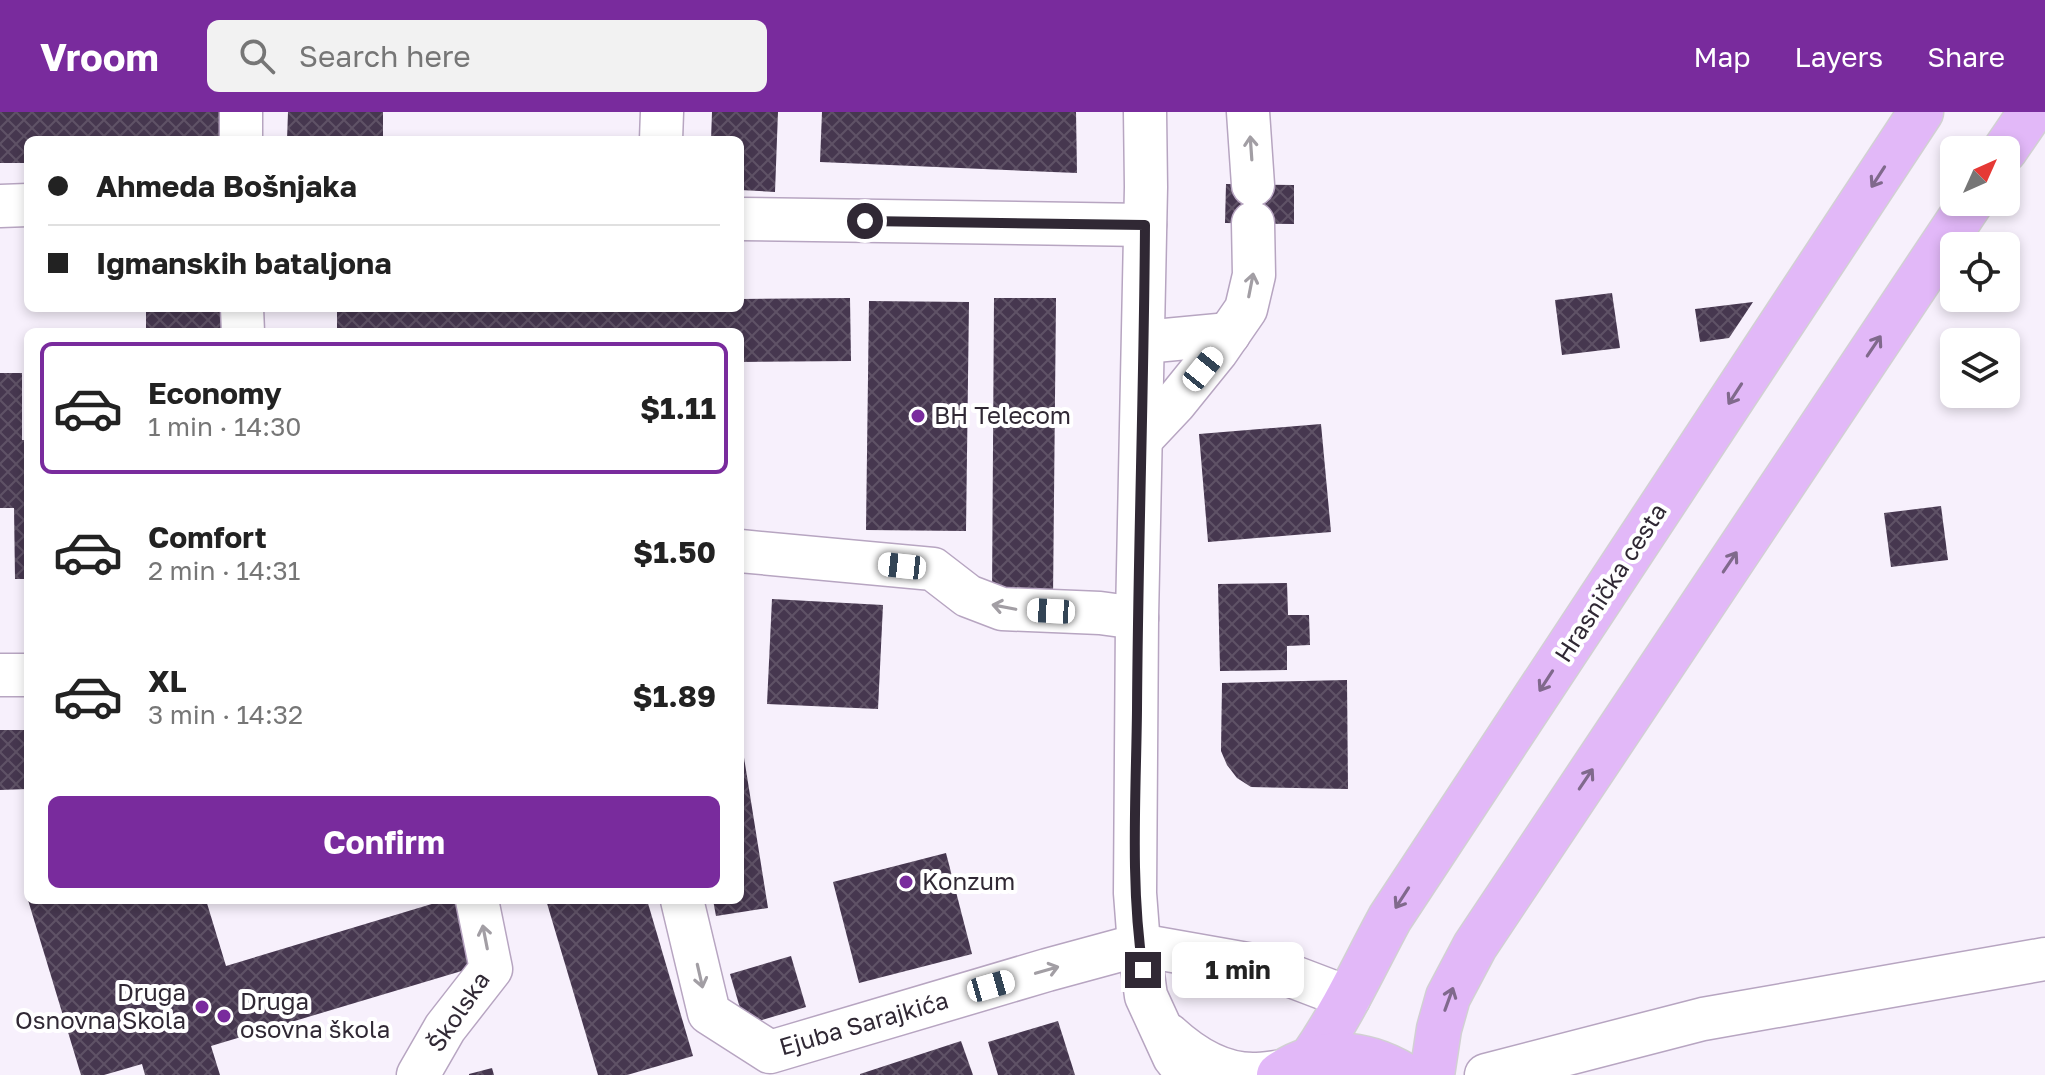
<!DOCTYPE html>
<meta charset="utf-8">
<style>
:root{--surface:#fff;--page:#f2f2f2;--text:#222;--muted:#767676;--line:#e0e0e0;--accent:#792b9d}
body{margin:0;font-family:"Golos Text",sans-serif;background:var(--page);color:var(--text);height:100vh;display:flex;flex-direction:column;font-size:30px;white-space:nowrap}
*{box-sizing:border-box;margin:0}
p{font-size:26px;color:var(--muted)}
.icon{flex:none;width:44px;height:44px;fill:none;stroke:currentColor;stroke-width:2;stroke-linecap:round;stroke-linejoin:round}
.map{position:relative;flex:1;overflow:hidden}
.drawer{position:absolute;left:24px;top:216px;width:720px;height:576px;display:flex;flex-direction:column;background:var(--surface);border-radius:12px;box-shadow:0 4px 12px #0003}
.drawer>*{flex:none}
.hud{position:absolute;left:24px;top:24px;width:720px;height:176px;border-radius:12px;box-shadow:0 4px 12px #0003;display:grid;align-content:center;height:176px;padding:0 24px;background:var(--surface)}
.needle{width:52px;rotate:45deg}
.tools{position:absolute;left:1940px;top:24px;display:grid;gap:16px}
.tools a{display:grid;place-items:center;width:80px;height:80px;border-radius:12px;background:var(--surface);box-shadow:0 4px 12px #0003;font-size:40px}
.end{position:absolute;width:36px;height:36px;margin:-18px;border:10px solid #302834;background:#fff;box-shadow:0 0 0 4px #fff}
.from{border-radius:50%}
.bubble{position:absolute;height:56px;border-radius:12px;background:var(--surface);box-shadow:0 4px 12px #0003;font-size:26px;font-weight:700;line-height:56px;text-align:center}
.car{position:absolute;width:24px;height:48px;margin:-24px -12px;border-radius:10px;box-shadow:0 0 6px 2px #0007;background:linear-gradient(#fff 24%,#345 0 40%,#fff 0 76%,#345 0 86%,#fff 0)}
.hud b{display:flex;align-items:center;gap:28px;height:76px;font-size:30px}
.hud b+b{border-top:2px solid var(--line)}
.hud i{width:20px;height:20px;background:var(--text)}
ul{padding:14px 0 0;list-style:none}
li{display:flex;align-items:center;gap:24px;height:132px;margin:0 16px 12px;padding:0 8px;border:4px solid transparent;border-radius:12px}
li div{flex:1}
li b{display:block;font-size:30px}
li em{font-style:normal;font-weight:700}
li.active{border-color:var(--accent)}
li>.icon{width:72px;height:72px;stroke-width:1.5}
.primary-button{display:flex;gap:16px;margin-top:auto;padding:16px 24px}
.primary-button a{flex:1;height:92px;border-radius:12px;background:var(--accent);color:#fff;font-size:32px;font-weight:700;line-height:92px;text-align:center}
header{display:flex;align-items:center;gap:48px;box-sizing:border-box;height:112px;padding:0 40px;background:var(--accent);color:#fff}
header strong{font-size:38px}
nav{display:flex;gap:44px;margin-inline-start:auto;font-size:28px}
.search{width:560px;height:72px;background:var(--page);display:flex;align-items:center;gap:20px;box-sizing:border-box;padding:0 28px;border-radius:12px;color:var(--muted);font-size:30px}
.map>svg:first-child{display:block}
.building{fill:url(#building-cross-hatch)}
.lines{fill:none;stroke-linecap:round;stroke-linejoin:round}
.minor-casing{stroke:#b7a5c1;stroke-width:45}
.major-casing{stroke:#d1d0d2;stroke-width:47}
.minor{stroke:#fff;stroke-width:42}
.major{stroke:#e2b8f8;stroke-width:44}
.oneway{stroke:#a29ea4}
.oneway2{stroke:#80698c}
.route{stroke:#302834;stroke-width:10}
.poi-dot{fill:#792b9d;stroke:#fff;stroke-width:3}
.labels{text-anchor:middle;stroke-width:8;stroke-linejoin:round;paint-order:stroke}
.poi-label{font-size:24px;fill:#302834;stroke:#fff;text-anchor:start}
.street-label{font-size:24px;fill:#302834;stroke:#fff}
</style>
<header>
<strong>Vroom</strong>
<div class="search"><svg class="icon" aria-label="search" viewBox="0 0 24 24"><circle cx="10" cy="10" r="6"/><path d="M15 15l6 6"/></svg>Search here</div>
<nav><a>Map</a><a>Layers</a><a>Share</a></nav>
</header>
<div class="map">
<svg width="2045" height="963" viewBox="0 0 2045 963">
<defs>
<pattern id="building-cross-hatch" width="8" height="8" patternUnits="userSpaceOnUse" patternTransform="scale(2)"><rect width="8" height="8" fill="#46374f"/><path d="M0 0l8 8M0 8l8-8" fill="none" stroke="#5f5266"/></pattern>
</defs>
<rect width="100%" height="100%" fill="#f7f0fc"/>
<g class="building">
<path d="M0 0H230V28H28V51H0Z"/>
<path d="M288 0H383V28H287Z"/>
<path d="M712 0H778L775 80 740 78V28H711Z"/>
<path d="M822 0H1076L1077 61 820 50Z"/>
<path d="M1226 72 1294 73V112L1225 111Z"/>
<path d="M1612 181 1620 236 1562 243 1555 188Z"/>
<path d="M850 186 851 249 740 250V220H337V196H740V187Z"/>
<path d="M994 186H1056L1053 486 992 485Z"/>
<path d="M869 189 969 190 966 419 866 418Z"/>
<path d="M1753 190 1729 226 1700 230 1695 197Z"/>
<rect x="146" y="196" width="93" height="24"/>
<path d="M0 261H22V328H28V467H15L14 396H0Z"/>
<path d="M1321 312 1331 420 1208 430 1199 322Z"/>
<path d="M1941 394 1948 448 1891 455 1884 401Z"/>
<path d="M1287 471 1288 503H1309L1310 533 1287 534V558L1220 559 1218 472Z"/>
<path d="M772 487 883 493 878 597 767 592Z"/>
<path d="M1347 568 1348 677 1251 675 1237 666 1227 653 1221 639 1222 571Z"/>
<path d="M0 618H28V677L0 678Z"/>
<path d="M742 633 768 796 716 804 713 788H740V634Z"/>
<path d="M946 741 972 842 859 871 833 770Z"/>
<path d="M28 788H187V789L206 788 226 854 445 788H455L475 855 211 934 220 963H145L142 952 104 963H81Z"/>
<path d="M546 788H647L693 944 627 963H598Z"/>
<path d="M791 844 806 895 745 913 730 862Z"/>
<path d="M1058 909 1075 963H998L988 930Z"/>
<path d="M961 929 973 963H860V962Z"/>
<path d="M492 956 494 963H469V962Z"/>
</g>
<g class="lines">
<defs>
<g id="minor">
<path d="M241 0V28"/>
<path d="M1145 0 1146 75 1137 506 1135 781 1139 833 1146 884 1174 945 1188 963"/>
<path d="M1248 0 1253 73"/>
<path d="M661 28 662 0"/>
<path d="M0 94 28 93"/>
<path d="M740 107 1145 113"/>
<path d="M242 196 243 220"/>
<path d="M1144 230 1229 222"/>
<path d="M1143 325 1175 291 1217 239 1246 197 1254 163 1253 111"/>
<path d="M740 439 933 457 968 484 1002 497 1100 501 1137 506"/>
<path d="M0 563H28"/>
<path d="M682 788 709 901 770 940 1047 858 1139 833 1270 856 1349 886"/>
<path d="M1169 923C1192 944 1221 962 1253 962 1263 962 1274 960 1285 959"/>
<path d="M418 963 445 916 491 857 477 788"/>
<path d="M1486 963 1703 907 2045 847"/>
</g>
<g id="major">
<path d="M2005 38 2031 0"/>
<path d="M1311 947C1342 903 1364 854 1390 806L1921 0"/>
<path d="M1279 963C1319 935 1364 939 1404 963"/>
<path d="M1432 963 1439 917 1448 885 1475 834 1971 90"/>
</g>
</defs>
<use href="#minor" class="minor-casing"/>
<use href="#major" class="major-casing"/>
<use href="#minor" class="minor"/>
<use href="#major" class="major"/>
</g>
<defs><path id="oneway-shaft" d="M-6 0H5M1.5-3L5.5 0L1.5 3" fill="none" stroke-width="1.6" stroke-linecap="round" stroke-linejoin="round" transform="scale(2)"/></defs>
<g class="oneway">
<use href="#oneway-shaft" transform="translate(1251 36) rotate(-94)"/>
<use href="#oneway-shaft" transform="translate(1251 173) rotate(-79)"/>
<use href="#oneway-shaft" transform="translate(1004 495) rotate(-169)"/>
<use href="#oneway-shaft" transform="translate(485 825) rotate(-101)"/>
<use href="#oneway-shaft" transform="translate(1047 858) rotate(-16)"/>
<use href="#oneway-shaft" transform="translate(700 864) rotate(77)"/>
</g>
<g class="oneway2">
<use href="#oneway-shaft" transform="translate(1878 65) rotate(123)"/>
<use href="#oneway-shaft" transform="translate(1874 234) rotate(-56)"/>
<use href="#oneway-shaft" transform="translate(1735 282) rotate(123)"/>
<use href="#oneway-shaft" transform="translate(1730 450) rotate(-56)"/>
<use href="#oneway-shaft" transform="translate(1546 569) rotate(123)"/>
<use href="#oneway-shaft" transform="translate(1586 667) rotate(-56)"/>
<use href="#oneway-shaft" transform="translate(1402 786) rotate(123)"/>
<use href="#oneway-shaft" transform="translate(1449 887) rotate(-70)"/>
</g>
<g class="lines">
<path class="route" d="M865 109 1145 113C1144 275 1138 436 1137 598 1136 684 1130 773 1143 858"/>
</g>
<g class="poi-dot">
<circle cx="918" cy="304" r="8"/>
<circle cx="906" cy="770" r="8"/>
<circle cx="202" cy="895" r="8"/>
<circle cx="224" cy="904" r="8"/>
</g>
<g class="labels">
<g class="poi-label">
<text x="934" y="312">BH Telecom</text>
<text x="922" y="778">Konzum</text>
<text x="186" y="889" text-anchor="end">Druga<tspan x="186" dy="28">Osnovna Skola</tspan></text>
<text x="240" y="898">Druga<tspan x="240" dy="28">osovna škola</tspan></text>
</g>
<g class="street-label">
<text transform="translate(1611 471) rotate(-57)" y="8">Hrasnička cesta</text>
<text transform="translate(459 900) rotate(-56)" y="8">Školska</text>
<text transform="translate(864 912) rotate(-16)" y="8">Ejuba Sarajkića</text>
</g>
</g>
</svg>
<div class="tools">
<a><svg class="needle" viewBox="-14 -14 28 28"><path d="M0-13l5 13h-10z" fill="#e53935"/><path d="M0 13l5-13h-10z" fill="#767676"/></svg></a>
<a><svg class="icon" aria-label="locate" viewBox="0 0 24 24"><circle cx="12" cy="12" r="6"/><path d="M12 2v4M12 18v4M2 12h4M18 12h4"/></svg></a>
<a><svg class="icon" aria-label="layers" viewBox="0 0 24 24"><path d="M12 4l9 5-9 5-9-5zM3 14l9 5 9-5"/></svg></a>
</div>
<i class="end from" style="left:865px;top:109px"></i>
<i class="end" style="left:1143px;top:858px"></i>
<div class="bubble" style="left:1172px;top:830px;width:132px">1 min</div>
<i class="car" style="left:1203px;top:257px;rotate:39deg"></i>
<i class="car" style="left:902px;top:454px;rotate:276deg"></i>
<i class="car" style="left:1051px;top:499px;rotate:273deg"></i>
<i class="car" style="left:991px;top:874px;rotate:74deg"></i>
<div class="hud">
<b><i class="from"></i>Ahmeda Bošnjaka</b>
<b><i></i>Igmanskih bataljona</b>
</div>
<section class="drawer">
<ul>
<li class="active"><svg class="icon" aria-label="car" viewBox="0 0 24 24"><path d="M5 17H2v-5l4-1 3-4h7l3 4 3 1v5h-3M9 17h6M6 11h13"/><circle cx="7" cy="17" r="2"/><circle cx="17" cy="17" r="2"/></svg><div><b>Economy</b><p>1 min · 14:30</p></div><em>$1.11</em></li>
<li><svg class="icon" aria-label="car" viewBox="0 0 24 24"><path d="M5 17H2v-5l4-1 3-4h7l3 4 3 1v5h-3M9 17h6M6 11h13"/><circle cx="7" cy="17" r="2"/><circle cx="17" cy="17" r="2"/></svg><div><b>Comfort</b><p>2 min · 14:31</p></div><em>$1.50</em></li>
<li><svg class="icon" aria-label="car" viewBox="0 0 24 24"><path d="M5 17H2v-5l4-1 3-4h7l3 4 3 1v5h-3M9 17h6M6 11h13"/><circle cx="7" cy="17" r="2"/><circle cx="17" cy="17" r="2"/></svg><div><b>XL</b><p>3 min · 14:32</p></div><em>$1.89</em></li>
</ul>
<div class="primary-button"><a>Confirm</a></div>
</section>
</div>
